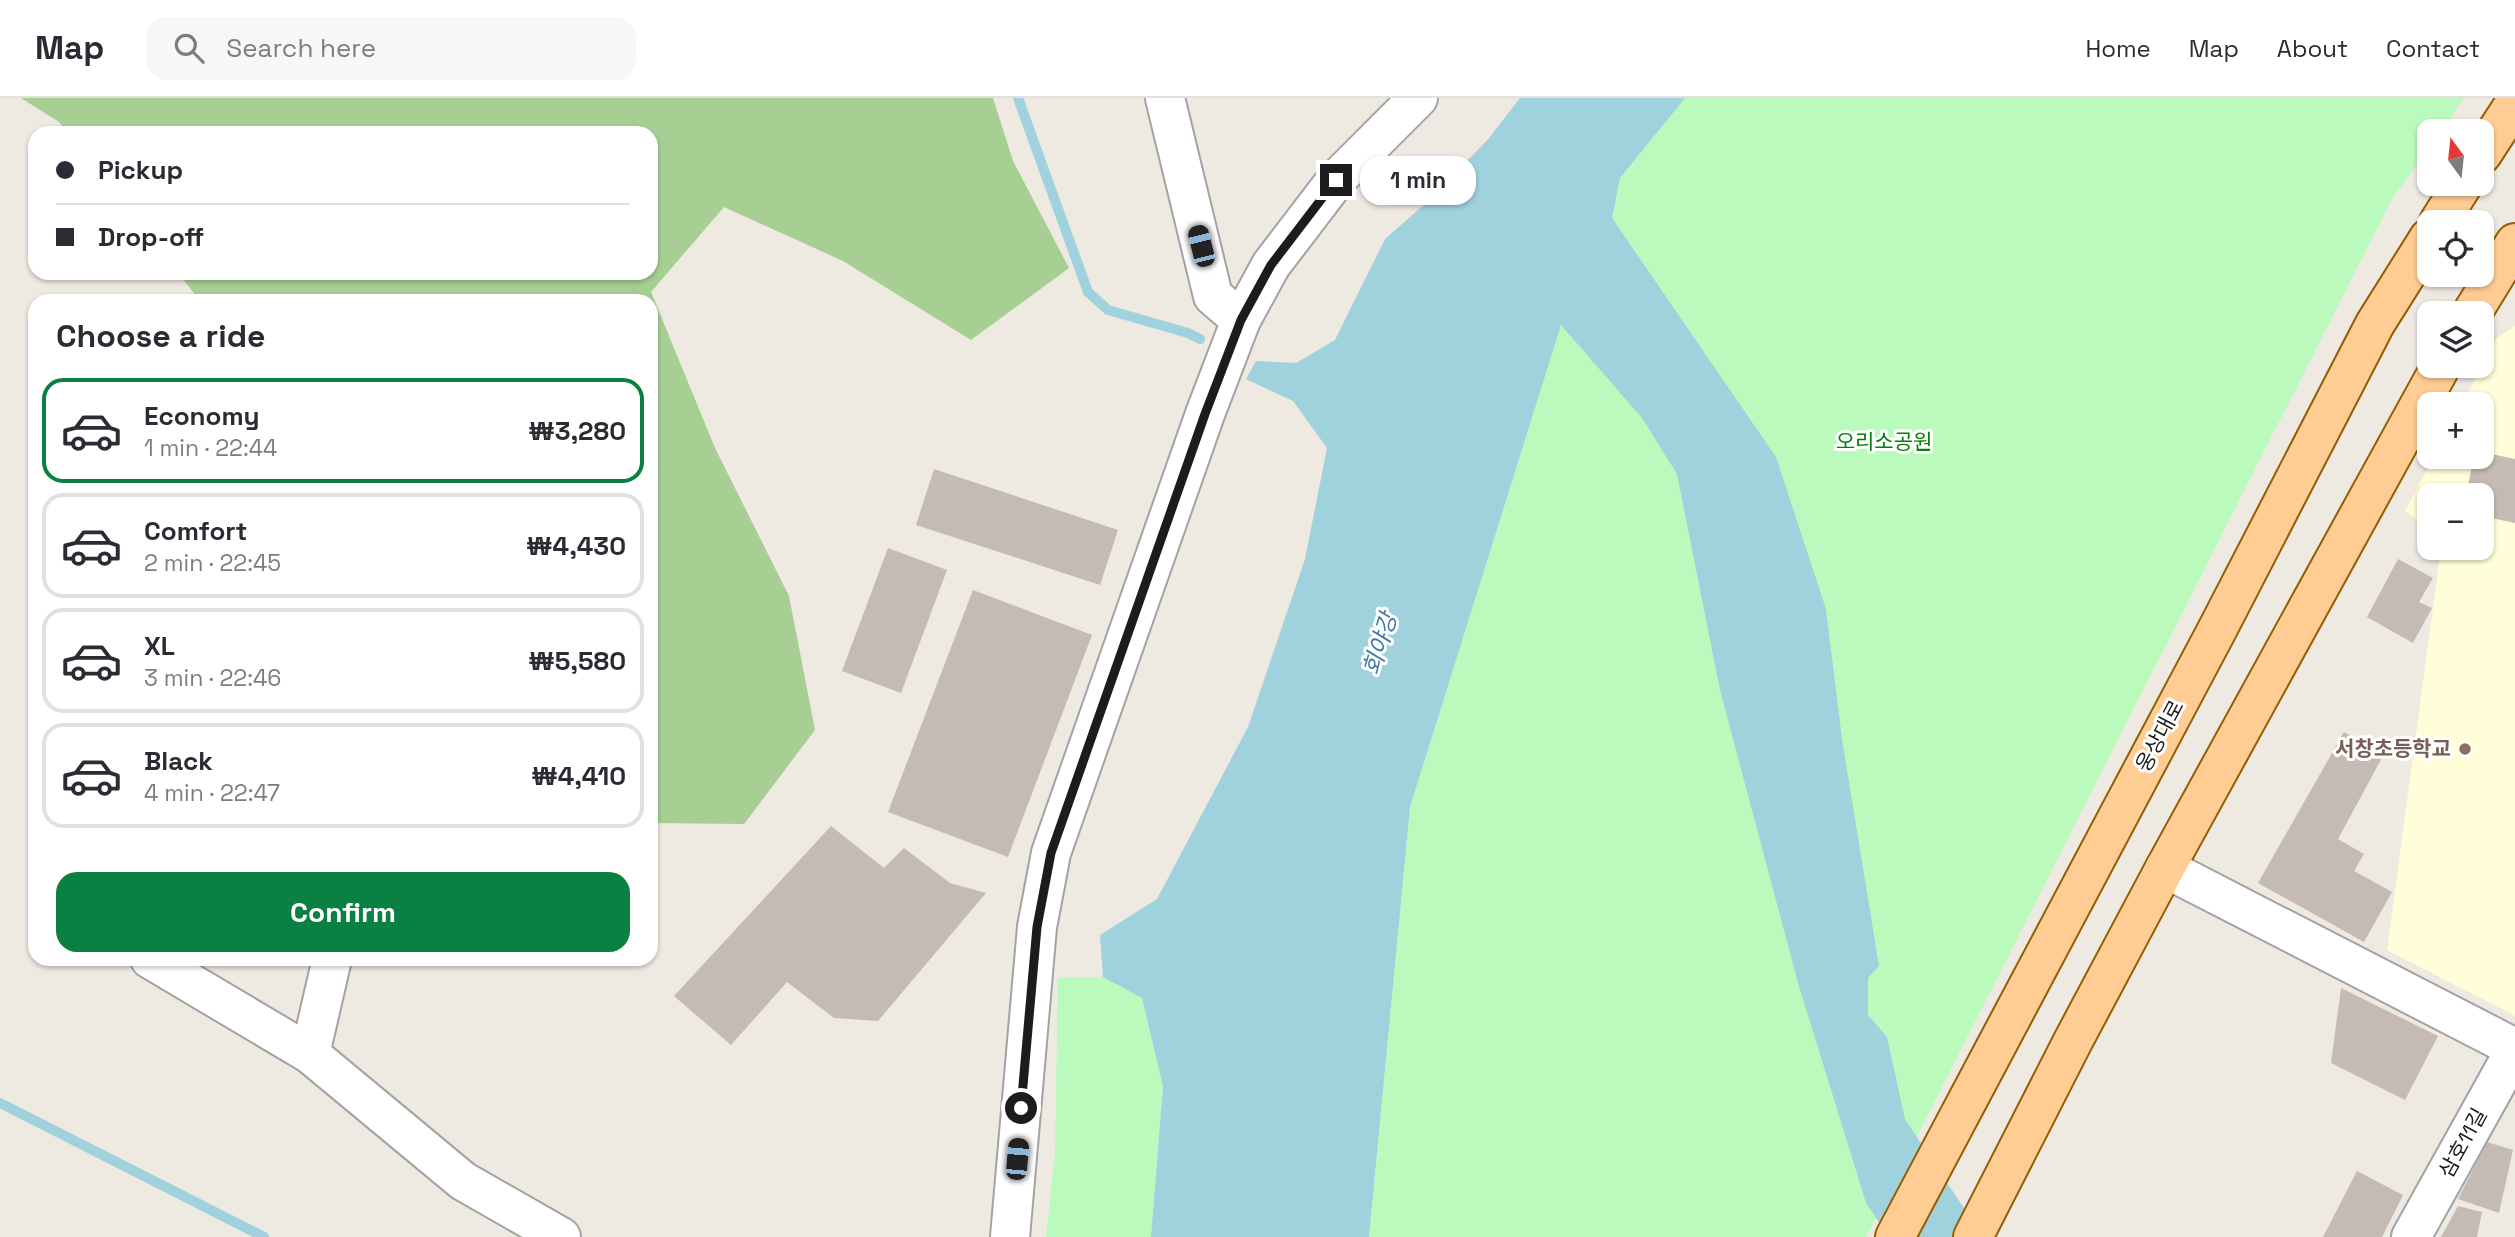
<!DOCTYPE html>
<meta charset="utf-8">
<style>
:root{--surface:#fff;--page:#f7f7f7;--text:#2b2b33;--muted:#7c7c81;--line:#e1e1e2;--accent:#0b8043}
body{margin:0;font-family:"Space Grotesk","Noto Sans KR",sans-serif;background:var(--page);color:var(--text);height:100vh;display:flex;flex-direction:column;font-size:26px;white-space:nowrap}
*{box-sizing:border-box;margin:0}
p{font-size:23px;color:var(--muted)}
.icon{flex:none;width:38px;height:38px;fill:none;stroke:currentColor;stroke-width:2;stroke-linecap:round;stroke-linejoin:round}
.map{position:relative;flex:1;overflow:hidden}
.details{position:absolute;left:28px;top:196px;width:630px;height:672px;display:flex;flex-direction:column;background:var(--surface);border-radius:21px;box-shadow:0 2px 5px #0004}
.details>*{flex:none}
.guide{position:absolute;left:28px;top:28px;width:630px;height:154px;border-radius:21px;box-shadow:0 2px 5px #0004;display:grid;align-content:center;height:154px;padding:0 28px;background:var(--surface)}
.needle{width:46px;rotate:345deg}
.tools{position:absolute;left:2417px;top:21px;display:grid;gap:14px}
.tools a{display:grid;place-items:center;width:77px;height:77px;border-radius:14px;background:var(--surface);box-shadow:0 2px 5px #0004;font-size:35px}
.end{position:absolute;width:32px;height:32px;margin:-16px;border:9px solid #1c1c1c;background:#fff;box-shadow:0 0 0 4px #fff}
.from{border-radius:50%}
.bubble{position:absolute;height:49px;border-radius:21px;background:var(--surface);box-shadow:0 2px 5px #0004;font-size:23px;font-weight:800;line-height:49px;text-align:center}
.car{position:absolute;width:21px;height:42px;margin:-21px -10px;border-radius:9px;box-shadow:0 0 5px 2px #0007;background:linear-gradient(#222 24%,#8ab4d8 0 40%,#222 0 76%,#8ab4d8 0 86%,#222 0)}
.guide b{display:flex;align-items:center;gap:24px;height:66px;font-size:26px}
.guide b+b{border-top:2px solid var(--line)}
.guide i{width:18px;height:18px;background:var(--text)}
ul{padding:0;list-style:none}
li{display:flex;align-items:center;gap:21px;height:105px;margin:0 14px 10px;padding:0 14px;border:4px solid var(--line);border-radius:21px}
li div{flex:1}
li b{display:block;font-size:26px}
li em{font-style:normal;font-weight:800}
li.current{border-color:var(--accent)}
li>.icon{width:63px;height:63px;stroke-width:1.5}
h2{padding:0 28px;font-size:32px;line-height:84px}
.cta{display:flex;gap:14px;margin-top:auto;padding:14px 28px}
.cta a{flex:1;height:80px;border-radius:21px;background:var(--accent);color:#fff;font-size:28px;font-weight:800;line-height:80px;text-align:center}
header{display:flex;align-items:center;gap:42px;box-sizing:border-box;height:98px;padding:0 35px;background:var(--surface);border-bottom:2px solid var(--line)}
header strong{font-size:33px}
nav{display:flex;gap:38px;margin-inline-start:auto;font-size:24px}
.search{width:490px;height:63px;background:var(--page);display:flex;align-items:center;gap:18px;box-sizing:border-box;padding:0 24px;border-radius:21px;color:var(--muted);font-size:26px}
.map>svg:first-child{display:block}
.education{fill:#fffed8}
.forest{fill:#a7cf94}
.park{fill:#bafbbd}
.water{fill:#9fd2dd}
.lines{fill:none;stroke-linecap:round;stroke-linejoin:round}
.stream{stroke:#9fd2dd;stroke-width:10}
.building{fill:#c5bbb4}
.minor-casing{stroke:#a3a3a3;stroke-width:42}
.major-casing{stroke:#935d00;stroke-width:42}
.minor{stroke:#fff;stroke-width:38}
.major{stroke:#ffcd94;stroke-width:38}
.route{stroke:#1c1c1c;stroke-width:9}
.education-dot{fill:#8d6e63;stroke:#fff;stroke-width:2.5}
.labels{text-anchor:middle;stroke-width:6;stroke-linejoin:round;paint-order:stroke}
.park-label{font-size:21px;fill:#087c0d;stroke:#fff}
.street-label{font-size:21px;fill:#1c1c1c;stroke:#fff}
.education-label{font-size:21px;font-weight:bold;fill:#785e54;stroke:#fff;text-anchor:end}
.water-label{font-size:23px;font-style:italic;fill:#4379a5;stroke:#fff}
</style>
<header>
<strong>Map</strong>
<div class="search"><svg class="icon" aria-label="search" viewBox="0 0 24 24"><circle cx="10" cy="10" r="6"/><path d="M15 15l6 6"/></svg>Search here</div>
<nav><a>Home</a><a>Map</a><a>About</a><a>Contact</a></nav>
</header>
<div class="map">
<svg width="2515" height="1139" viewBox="0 0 2515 1139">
<rect width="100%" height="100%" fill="#eee9e1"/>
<path class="education" d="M2515 228V918L2387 852 2441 450H2482V397H2429V431L2405 413 2434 359H2482V306H2462L2497 240Z"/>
<path class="forest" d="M21 0H993L1013 63 1069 170 971 242 843 163 724 109 651 194 715 350 789 498 815 632 744 726 651 725V203H200L178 175H651V35H68L59 24Z"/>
<g class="park">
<path d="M1685 0H2464L2441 33H2429V50L2392 101 1866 1139H1369L1410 709 1598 107Z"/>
<path d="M1103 879 1142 899 1163 988 1151 1139H1046L1055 1055 1058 880Z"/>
</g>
<path class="water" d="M1520 0H1685L1620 80 1612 120 1776 359 1826 511 1842 641 1879 868 1868 880V917L1887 939 1905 1021 1983 1139H1889L1866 1105 1798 885 1720 592 1677 376 1642 320 1561 227 1410 709 1369 1139H1151L1163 988 1142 900 1103 879 1100 837 1157 801 1248 629 1305 461 1327 350 1293 303 1246 281 1256 263 1296 265 1335 242 1385 141 1434 98 1489 40Z"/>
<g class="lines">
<g class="stream">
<path d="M1018 0 1088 194 1108 212 1188 235 1200 241"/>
<path d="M0 1005 264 1139"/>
</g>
</g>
<g class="building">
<path d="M2482 354 2515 361V425L2482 418V397H2466L2474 359H2482Z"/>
<path d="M934 371 1118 432 1100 487 916 427Z"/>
<path d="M888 450 947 472 901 595 842 573Z"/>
<path d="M2398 461 2433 480 2419 504 2432 510 2413 545 2367 519Z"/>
<path d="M973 492 1092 537 1008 759 888 714Z"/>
<path d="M2344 634 2384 656 2338 741 2364 756 2354 773 2392 794 2364 844 2258 785Z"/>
<path d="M831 728 884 770 904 750 950 785 986 795 878 923 834 920 787 884 731 947 674 898Z"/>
<path d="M2341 890 2438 938 2405 1002 2331 965Z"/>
<path d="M2487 1044 2513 1052 2499 1115 2458 1101Z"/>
<path d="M2357 1073 2403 1097 2382 1139H2323Z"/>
<path d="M2458 1108 2482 1114 2477 1139H2441Z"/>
</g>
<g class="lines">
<defs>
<g id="minor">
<path d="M1165 0 1213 198 1241 222"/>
<path d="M2165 770 2515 950"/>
<path d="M150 861 310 956 463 1083 561 1139"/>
<path d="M310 956 332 861"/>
<path d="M1010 1139 1037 829 1051 755 1205 316 1241 222 1271 167 1336 82 1418 0"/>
<path d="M2411 1139 2515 952"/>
</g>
<g id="major">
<path d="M2482 56 2515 5"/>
<path d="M2439 124 2463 86"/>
<path d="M2472 215 2515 145"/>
<path d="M1895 1139 2217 532 2375 226 2429 140"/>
<path d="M1973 1139 2073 943 2165 770 2441 268"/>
</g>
</defs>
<use href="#minor" class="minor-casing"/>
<use href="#major" class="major-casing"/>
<use href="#minor" class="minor"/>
<use href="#major" class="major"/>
</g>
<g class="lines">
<path class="route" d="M1021 1010 1037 829 1051 755 1205 316 1241 222 1271 167 1336 82"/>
</g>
<circle class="education-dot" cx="2465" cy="651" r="7"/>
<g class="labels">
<g class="park-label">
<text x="1884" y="351">오리소공원</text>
</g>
<g class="street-label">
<text transform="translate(2160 638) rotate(-62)" y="7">웅상대로</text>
<text transform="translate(2463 1045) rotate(-61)" y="7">삼호11길</text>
</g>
<g class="education-label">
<text x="2451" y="658">서창초등학교</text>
</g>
<g class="water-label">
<text transform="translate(1380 546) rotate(-73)" y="8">회야강</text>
</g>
</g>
</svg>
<div class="tools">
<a><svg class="needle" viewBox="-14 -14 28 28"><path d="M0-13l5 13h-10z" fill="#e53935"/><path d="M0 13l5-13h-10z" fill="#7c7c81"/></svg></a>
<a><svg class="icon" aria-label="locate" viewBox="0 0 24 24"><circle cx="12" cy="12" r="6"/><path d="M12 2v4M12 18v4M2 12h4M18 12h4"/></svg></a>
<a><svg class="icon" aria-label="layers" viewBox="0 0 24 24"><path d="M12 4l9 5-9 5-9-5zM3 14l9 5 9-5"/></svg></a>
<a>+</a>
<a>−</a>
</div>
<i class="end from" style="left:1021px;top:1010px"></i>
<i class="end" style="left:1336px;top:82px"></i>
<div class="bubble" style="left:1360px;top:58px;width:116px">1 min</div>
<i class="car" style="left:1201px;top:148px;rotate:346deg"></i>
<i class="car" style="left:1017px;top:1061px;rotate:5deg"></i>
<div class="guide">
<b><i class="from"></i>Pickup</b>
<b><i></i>Drop-off</b>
</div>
<section class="details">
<h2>Choose a ride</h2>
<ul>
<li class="current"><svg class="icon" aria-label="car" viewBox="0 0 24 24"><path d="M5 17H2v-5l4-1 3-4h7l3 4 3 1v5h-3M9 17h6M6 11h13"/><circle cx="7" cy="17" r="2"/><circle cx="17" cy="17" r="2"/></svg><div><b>Economy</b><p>1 min · 22:44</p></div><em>₩3,280</em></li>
<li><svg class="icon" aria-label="car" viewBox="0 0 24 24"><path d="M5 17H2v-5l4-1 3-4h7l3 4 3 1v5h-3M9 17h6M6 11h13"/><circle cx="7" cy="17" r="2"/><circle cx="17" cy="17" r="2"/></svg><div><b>Comfort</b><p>2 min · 22:45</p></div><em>₩4,430</em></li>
<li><svg class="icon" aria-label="car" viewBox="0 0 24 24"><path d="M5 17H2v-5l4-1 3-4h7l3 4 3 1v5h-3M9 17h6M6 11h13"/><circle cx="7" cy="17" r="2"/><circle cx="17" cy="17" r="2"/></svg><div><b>XL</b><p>3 min · 22:46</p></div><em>₩5,580</em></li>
<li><svg class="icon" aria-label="car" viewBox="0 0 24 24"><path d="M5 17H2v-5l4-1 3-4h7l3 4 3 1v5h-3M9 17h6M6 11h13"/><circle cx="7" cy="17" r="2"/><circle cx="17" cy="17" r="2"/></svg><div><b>Black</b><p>4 min · 22:47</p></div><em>₩4,410</em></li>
</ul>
<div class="cta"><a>Confirm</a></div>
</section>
</div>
